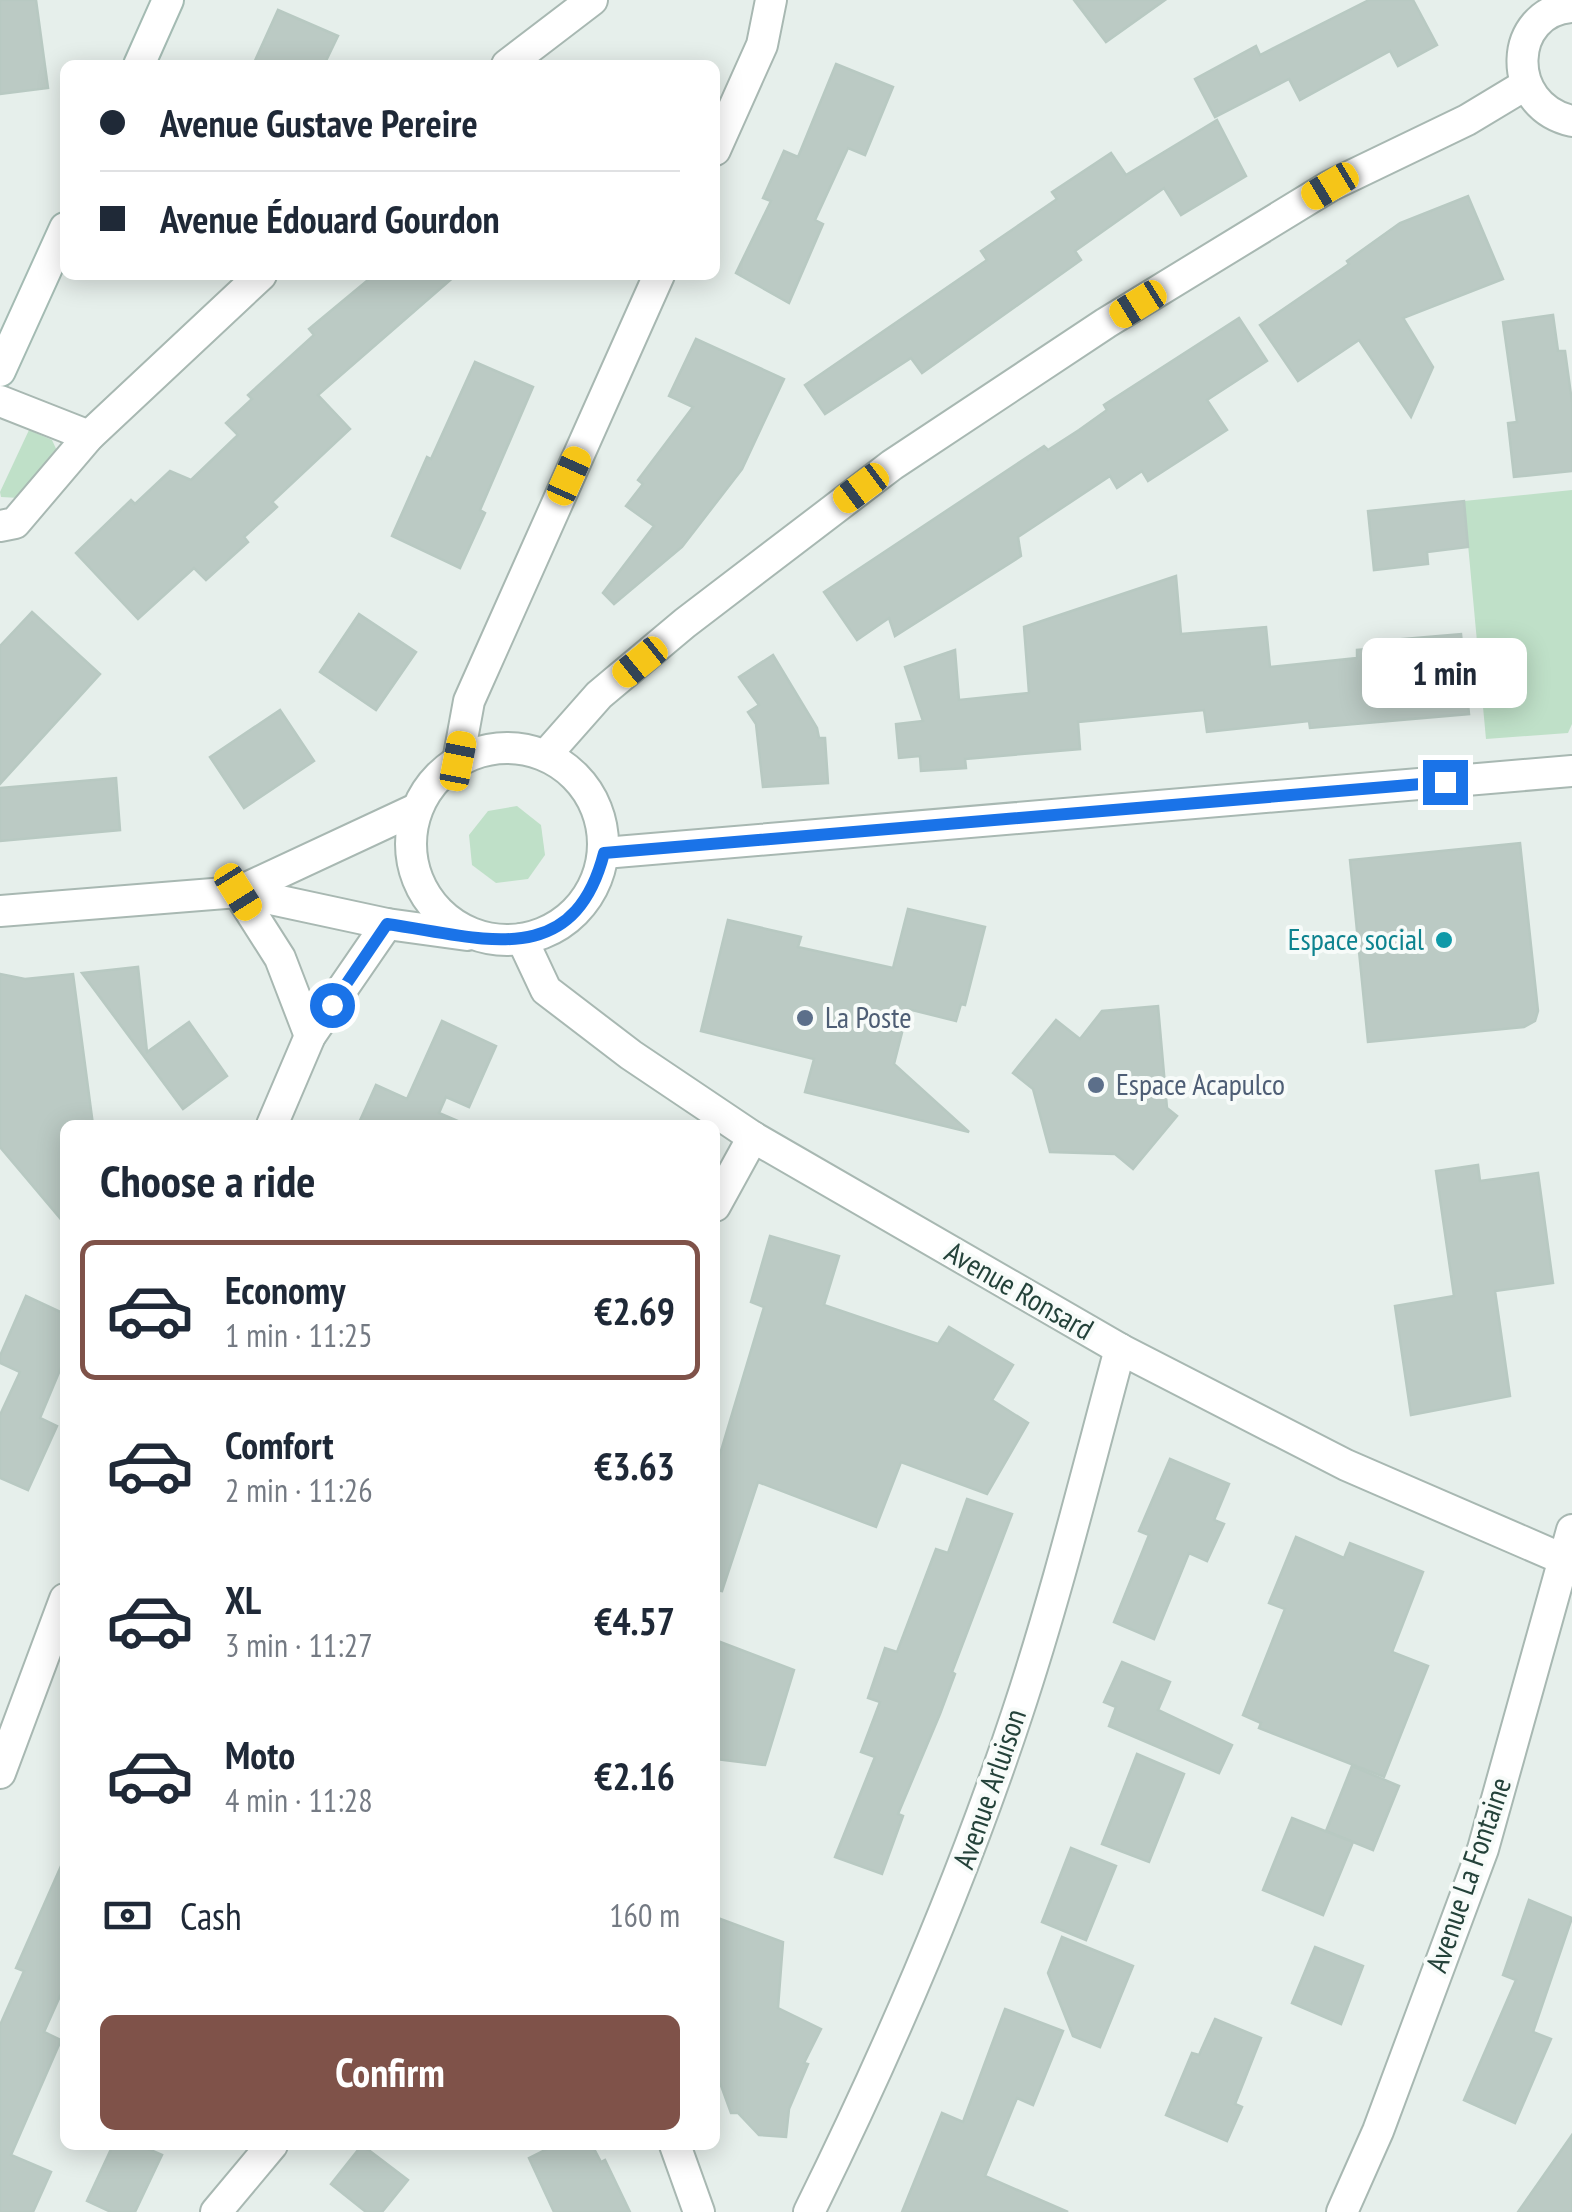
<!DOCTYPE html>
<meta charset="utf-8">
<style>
:root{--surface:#fff;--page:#f2f2f3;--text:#1f2937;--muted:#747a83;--line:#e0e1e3;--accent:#7f5249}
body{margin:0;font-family:"PT Sans Narrow",sans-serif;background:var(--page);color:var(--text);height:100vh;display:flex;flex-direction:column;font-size:38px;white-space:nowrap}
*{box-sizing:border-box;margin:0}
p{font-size:32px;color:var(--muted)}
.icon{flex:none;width:55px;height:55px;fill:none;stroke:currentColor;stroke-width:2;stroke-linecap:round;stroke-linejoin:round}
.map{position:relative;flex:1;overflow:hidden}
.details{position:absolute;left:60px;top:1120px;width:660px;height:1030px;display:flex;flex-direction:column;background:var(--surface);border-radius:15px;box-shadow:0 5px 25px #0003}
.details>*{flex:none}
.hud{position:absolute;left:60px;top:60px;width:660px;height:220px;border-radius:15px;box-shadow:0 5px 25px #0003;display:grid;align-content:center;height:220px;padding:0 40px;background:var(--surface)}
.end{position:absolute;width:45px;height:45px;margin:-22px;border:12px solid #1a73e8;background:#fff;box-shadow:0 0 0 5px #fff}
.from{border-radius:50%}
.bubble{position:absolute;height:70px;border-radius:15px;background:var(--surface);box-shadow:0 5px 25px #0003;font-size:32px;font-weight:700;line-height:70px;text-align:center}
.car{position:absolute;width:30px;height:60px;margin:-30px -15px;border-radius:12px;box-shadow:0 0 8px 2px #0007;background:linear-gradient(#f5c518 24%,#345 0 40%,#f5c518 0 76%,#345 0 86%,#f5c518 0)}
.hud b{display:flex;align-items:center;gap:35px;height:95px;font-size:38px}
.hud b+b{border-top:2px solid var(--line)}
.hud i{width:25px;height:25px;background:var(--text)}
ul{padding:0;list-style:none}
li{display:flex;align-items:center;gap:30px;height:140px;margin:0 20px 15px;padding:0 20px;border:5px solid transparent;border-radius:15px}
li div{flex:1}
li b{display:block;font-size:38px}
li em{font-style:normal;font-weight:700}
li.active{border-color:var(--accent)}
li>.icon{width:90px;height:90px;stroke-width:1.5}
h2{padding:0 40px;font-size:45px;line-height:120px}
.pay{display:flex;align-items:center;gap:25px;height:110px;padding:0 40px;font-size:38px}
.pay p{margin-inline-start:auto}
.button{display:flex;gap:20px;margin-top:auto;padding:20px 40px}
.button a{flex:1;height:115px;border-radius:15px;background:var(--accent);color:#fff;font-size:40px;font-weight:700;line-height:115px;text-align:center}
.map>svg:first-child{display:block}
.green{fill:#bfe0c8}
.building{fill:#bbcac4;stroke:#b8c9c2;stroke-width:2.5}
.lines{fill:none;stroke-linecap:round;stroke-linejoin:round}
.street-casing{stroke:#a8b8b2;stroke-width:34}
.secondary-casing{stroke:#a4bbb3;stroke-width:34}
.street{stroke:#fff;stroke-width:30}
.secondary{stroke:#fff;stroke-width:30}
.route{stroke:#1a73e8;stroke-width:12}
.culture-dot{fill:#0f9aa8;stroke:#f7fbf9;stroke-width:4}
.service-dot{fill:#5c6f8a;stroke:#f7fbf9;stroke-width:4}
.labels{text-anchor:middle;stroke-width:8;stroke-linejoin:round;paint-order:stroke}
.culture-label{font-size:30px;fill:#0d838f;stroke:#f7fbf9;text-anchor:end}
.service-label{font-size:30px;fill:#4e5e75;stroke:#f7fbf9;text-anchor:start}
.street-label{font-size:30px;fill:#24423a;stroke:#f7fbf9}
</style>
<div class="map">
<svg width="1572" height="2212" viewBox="0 0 1572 2212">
<rect width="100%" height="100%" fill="#e6efeb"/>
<g class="green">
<path d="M29 430 52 440 58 453 19 498 1 497 0 492Z"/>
<path d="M1572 490V724L1568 733 1486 739 1464 501Z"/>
<path d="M517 806 541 825 545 855 528 879 496 883 472 865 469 835 488 811Z"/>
</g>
<g class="building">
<path d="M0 0H36L48 88 0 94Z"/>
<path d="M1074 0H1165L1106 42Z"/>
<path d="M1369 0H1413L1437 45 1398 66 1390 51 1300 100 1289 79 1215 117 1195 79 1256 46 1260 55Z"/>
<path d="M278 10 338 36 324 65H253Z"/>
<path d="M836 64 893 87 865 155 848 148 815 220 823 224 789 303 736 273 771 201 763 198 784 151 798 157Z"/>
<path d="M1217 120 1246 176 1181 215 1164 188 1075 251 1081 260 922 373 911 358 825 414 805 385 987 260 981 251 1057 199 1052 192 1111 153 1126 175Z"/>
<path d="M1468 196 1503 279 1403 318 1433 367 1411 417 1359 340 1298 381 1260 325 1349 264 1347 261 1400 223Z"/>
<path d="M374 275H456L318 395 350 429 272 502 277 507 244 537 248 542 206 580 194 568 138 619 76 553 131 500 135 504 170 471 191 480 238 435 226 423 252 399 248 395 314 335 309 329Z"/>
<path d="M1553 315 1558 351H1565L1572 402V471L1514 477 1508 423 1517 422 1503 322Z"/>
<path d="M1239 318 1267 361 1207 400 1227 430 1148 481 1142 471 1117 488 1110 476 1018 537 1021 556 895 636 889 618 857 640 824 592 1044 446 1048 450 1079 430 1107 410 1104 405Z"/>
<path d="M696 339 784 379 742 469 682 547 614 604 603 593 654 526 626 506 643 484 638 480 693 407 669 396Z"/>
<path d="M475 362 533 387 480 510 485 513 460 568 392 536 427 457 431 459Z"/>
<path d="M1464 501 1468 547 1427 552 1428 564 1374 570 1368 511Z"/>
<path d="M1176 576 1181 634 1266 627 1270 667 1357 658V650L1381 648V641L1461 634 1469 714 1310 728 1309 721 1207 732 1204 710 1078 722 1080 749 965 759 966 768 921 771 920 756 899 758 896 724 923 721 905 667 955 650 959 700 1029 693 1024 627Z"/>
<path d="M32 612 100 674 0 784V646Z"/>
<path d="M359 614 416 652 376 710 320 672Z"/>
<path d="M773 655 817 728 819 738H825L828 783 763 787 756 724 748 712 759 705 739 677Z"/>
<path d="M280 710 314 761 244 808 210 757Z"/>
<path d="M116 778 120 830 0 841V788Z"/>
<path d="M1520 843 1538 1011 1535 1021 1524 1027 1368 1042 1350 860Z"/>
<path d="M908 909 985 927 965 1005 961 1004 956 1021 908 1009 894 1064 969 1132 805 1092 814 1059 701 1031 728 920 801 937 798 947 893 968Z"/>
<path d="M138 967 147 1052 189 1022 227 1076 183 1109 82 973Z"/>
<path d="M0 974 25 979 73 974 93 1125H65V1224L0 1147Z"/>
<path d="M1158 1006 1167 1108 1177 1116 1133 1169 1115 1154 1050 1152 1033 1089 1013 1073 1056 1020 1080 1039 1102 1011Z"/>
<path d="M442 1021 496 1046 469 1107 446 1097 439 1113 467 1125H358L376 1085 407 1099Z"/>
<path d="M1478 1165 1480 1181 1538 1173 1553 1283 1495 1291 1510 1396 1411 1415 1395 1306 1454 1296 1436 1171Z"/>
<path d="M770 1236 839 1256 824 1305 938 1344 949 1327 1013 1365 992 1400 1028 1423 987 1494 901 1462 876 1527 758 1482 722 1591 715 1590V1471L764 1307 751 1302Z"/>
<path d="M26 1296 65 1314V1358L40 1418 57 1426 28 1490 0 1478V1415L20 1372 0 1363V1356Z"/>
<path d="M1170 1459 1229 1484 1214 1520 1224 1524 1207 1561 1189 1553 1154 1639 1114 1622 1149 1535 1139 1531Z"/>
<path d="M967 1499 1012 1514 952 1672 955 1674 940 1714 898 1814 903 1816 882 1874 835 1857 875 1757 861 1752 880 1702 868 1698 885 1648 897 1652 936 1549 948 1553Z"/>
<path d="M1296 1537 1344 1558 1350 1543 1423 1572 1392 1652 1428 1666 1384 1777 1259 1728 1261 1723 1243 1715 1285 1609 1269 1603Z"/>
<path d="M715 1640 794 1670 765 1765 715 1759Z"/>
<path d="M1122 1662 1170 1682 1158 1710 1232 1745 1219 1773 1109 1726 1116 1707 1104 1702Z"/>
<path d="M1137 1754 1184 1774 1149 1862 1102 1844Z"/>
<path d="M1352 1766 1399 1786 1373 1850 1326 1831Z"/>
<path d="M1292 1818 1353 1842 1323 1915 1263 1890Z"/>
<path d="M1071 1848 1116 1866 1086 1940 1042 1922Z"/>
<path d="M65 1857V1985L44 2032 61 2040 11 2155 51 2172 33 2212H0V2025L24 1971 16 1968Z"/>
<path d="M1529 1900 1572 1918 1533 2032 1551 2039 1515 2123 1464 2100 1516 1980 1503 1975Z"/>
<path d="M715 1917 783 1942 778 2008 821 2029 804 2063 808 2064 789 2109 786 2137 759 2135 738 2113H731L715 2069Z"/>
<path d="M1062 1937 1133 1966 1100 2047 1073 2036 1048 1973Z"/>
<path d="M1315 1947 1363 1966 1341 2024 1292 2003Z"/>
<path d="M1005 2009 1063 2031 1033 2105 1017 2098 985 2176 1068 2212H902L942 2113 963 2122Z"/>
<path d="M1215 2019 1261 2038 1235 2104 1242 2107 1227 2141 1166 2115 1192 2053 1199 2055Z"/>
<path d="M1572 2135V2212H1518Z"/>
<path d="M113 2145H139L162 2155 135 2212H111L87 2201Z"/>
<path d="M362 2145 408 2180 382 2212H366L331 2184Z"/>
<path d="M555 2145H592L601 2162 605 2160 630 2212H554L529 2158Z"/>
</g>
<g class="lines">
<defs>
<g id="street">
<path d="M1572 7C1509 11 1503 105 1572 121"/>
<path d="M507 65 592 0"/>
<path d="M715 150 762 45 771 0"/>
<path d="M0 401 89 436"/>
<path d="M0 526 15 523 89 436 261 275"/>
<circle cx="507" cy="844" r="96"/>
<path d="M546 755 599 695 685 623 892 465 1106 323 1330 186 1467 120 1525 85"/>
<path d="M458 761 469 701 659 275"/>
<path d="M604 853 1572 771"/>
<path d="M238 892 416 809"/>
<path d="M238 892 280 958 310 1036"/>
<path d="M0 911 238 892 387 924 467 935"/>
<path d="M522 939 546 990 631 1055 753 1137 1120 1349 1346 1465 1572 1563"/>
<path d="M272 1125 310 1036 387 924"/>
<path d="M715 1206 753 1137"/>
<path d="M0 1773 65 1599"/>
<path d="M675 2145 699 2212"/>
<path d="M216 2212 272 2145"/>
<path d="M809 2212C889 2050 960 1886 1017 1714 1057 1594 1087 1471 1120 1349"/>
<path d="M1342 2212 1378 2131 1483 1849 1572 1530"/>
</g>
<g id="secondary">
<path d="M139 65 168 0"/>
<path d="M0 371 65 228"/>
</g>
</defs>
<use href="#street" class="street-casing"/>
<use href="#secondary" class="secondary-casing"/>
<use href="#street" class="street"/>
<use href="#secondary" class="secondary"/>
</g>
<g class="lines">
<path class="route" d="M332 1005 387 924C480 937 573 973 604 853L1445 782"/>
</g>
<circle class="culture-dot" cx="1444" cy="940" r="10"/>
<g class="service-dot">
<circle cx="805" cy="1018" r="10"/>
<circle cx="1096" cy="1085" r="10"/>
</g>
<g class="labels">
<g class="culture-label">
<text x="1424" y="950">Espace social</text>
</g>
<g class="service-label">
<text x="825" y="1028">La Poste</text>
<text x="1116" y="1095">Espace Acapulco</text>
</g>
<g class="street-label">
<text transform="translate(1019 1291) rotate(30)" y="10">Avenue Ronsard</text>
<text transform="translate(990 1789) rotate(-71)" y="10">Avenue Arluison</text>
<text transform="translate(1469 1875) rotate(-71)" y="10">Avenue La Fontaine</text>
</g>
</g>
</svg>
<i class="end from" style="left:332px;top:1005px"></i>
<i class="end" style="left:1445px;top:782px"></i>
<div class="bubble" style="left:1362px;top:638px;width:165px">1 min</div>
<i class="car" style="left:1330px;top:186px;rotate:239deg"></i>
<i class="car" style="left:1138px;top:304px;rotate:238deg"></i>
<i class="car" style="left:569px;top:476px;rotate:24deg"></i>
<i class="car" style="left:861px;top:488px;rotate:233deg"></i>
<i class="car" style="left:640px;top:662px;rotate:231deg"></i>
<i class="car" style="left:458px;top:761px;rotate:11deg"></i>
<i class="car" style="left:238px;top:892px;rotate:148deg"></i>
<div class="hud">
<b><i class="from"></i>Avenue Gustave Pereire</b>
<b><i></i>Avenue Édouard Gourdon</b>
</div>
<section class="details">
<h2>Choose a ride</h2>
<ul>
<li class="active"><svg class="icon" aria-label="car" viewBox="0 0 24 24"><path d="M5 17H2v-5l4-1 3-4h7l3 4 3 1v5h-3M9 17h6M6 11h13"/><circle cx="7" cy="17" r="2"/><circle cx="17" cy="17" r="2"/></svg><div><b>Economy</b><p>1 min · 11:25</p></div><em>€2.69</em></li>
<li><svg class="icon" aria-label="car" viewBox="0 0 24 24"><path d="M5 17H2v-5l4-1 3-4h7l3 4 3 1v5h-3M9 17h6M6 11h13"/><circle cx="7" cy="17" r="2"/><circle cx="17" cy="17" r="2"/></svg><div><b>Comfort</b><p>2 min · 11:26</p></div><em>€3.63</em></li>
<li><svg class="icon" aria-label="car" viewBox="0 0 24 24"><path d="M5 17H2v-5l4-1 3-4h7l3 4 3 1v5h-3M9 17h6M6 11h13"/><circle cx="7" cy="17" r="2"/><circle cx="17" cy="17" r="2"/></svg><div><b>XL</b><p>3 min · 11:27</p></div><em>€4.57</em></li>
<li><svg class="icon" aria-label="car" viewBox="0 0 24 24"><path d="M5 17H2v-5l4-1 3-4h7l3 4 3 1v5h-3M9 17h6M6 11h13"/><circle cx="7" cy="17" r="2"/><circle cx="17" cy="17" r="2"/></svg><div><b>Moto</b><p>4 min · 11:28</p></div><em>€2.16</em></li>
</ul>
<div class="pay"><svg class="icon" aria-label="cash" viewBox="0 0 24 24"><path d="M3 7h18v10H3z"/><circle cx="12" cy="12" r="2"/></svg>Cash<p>160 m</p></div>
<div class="button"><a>Confirm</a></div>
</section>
</div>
